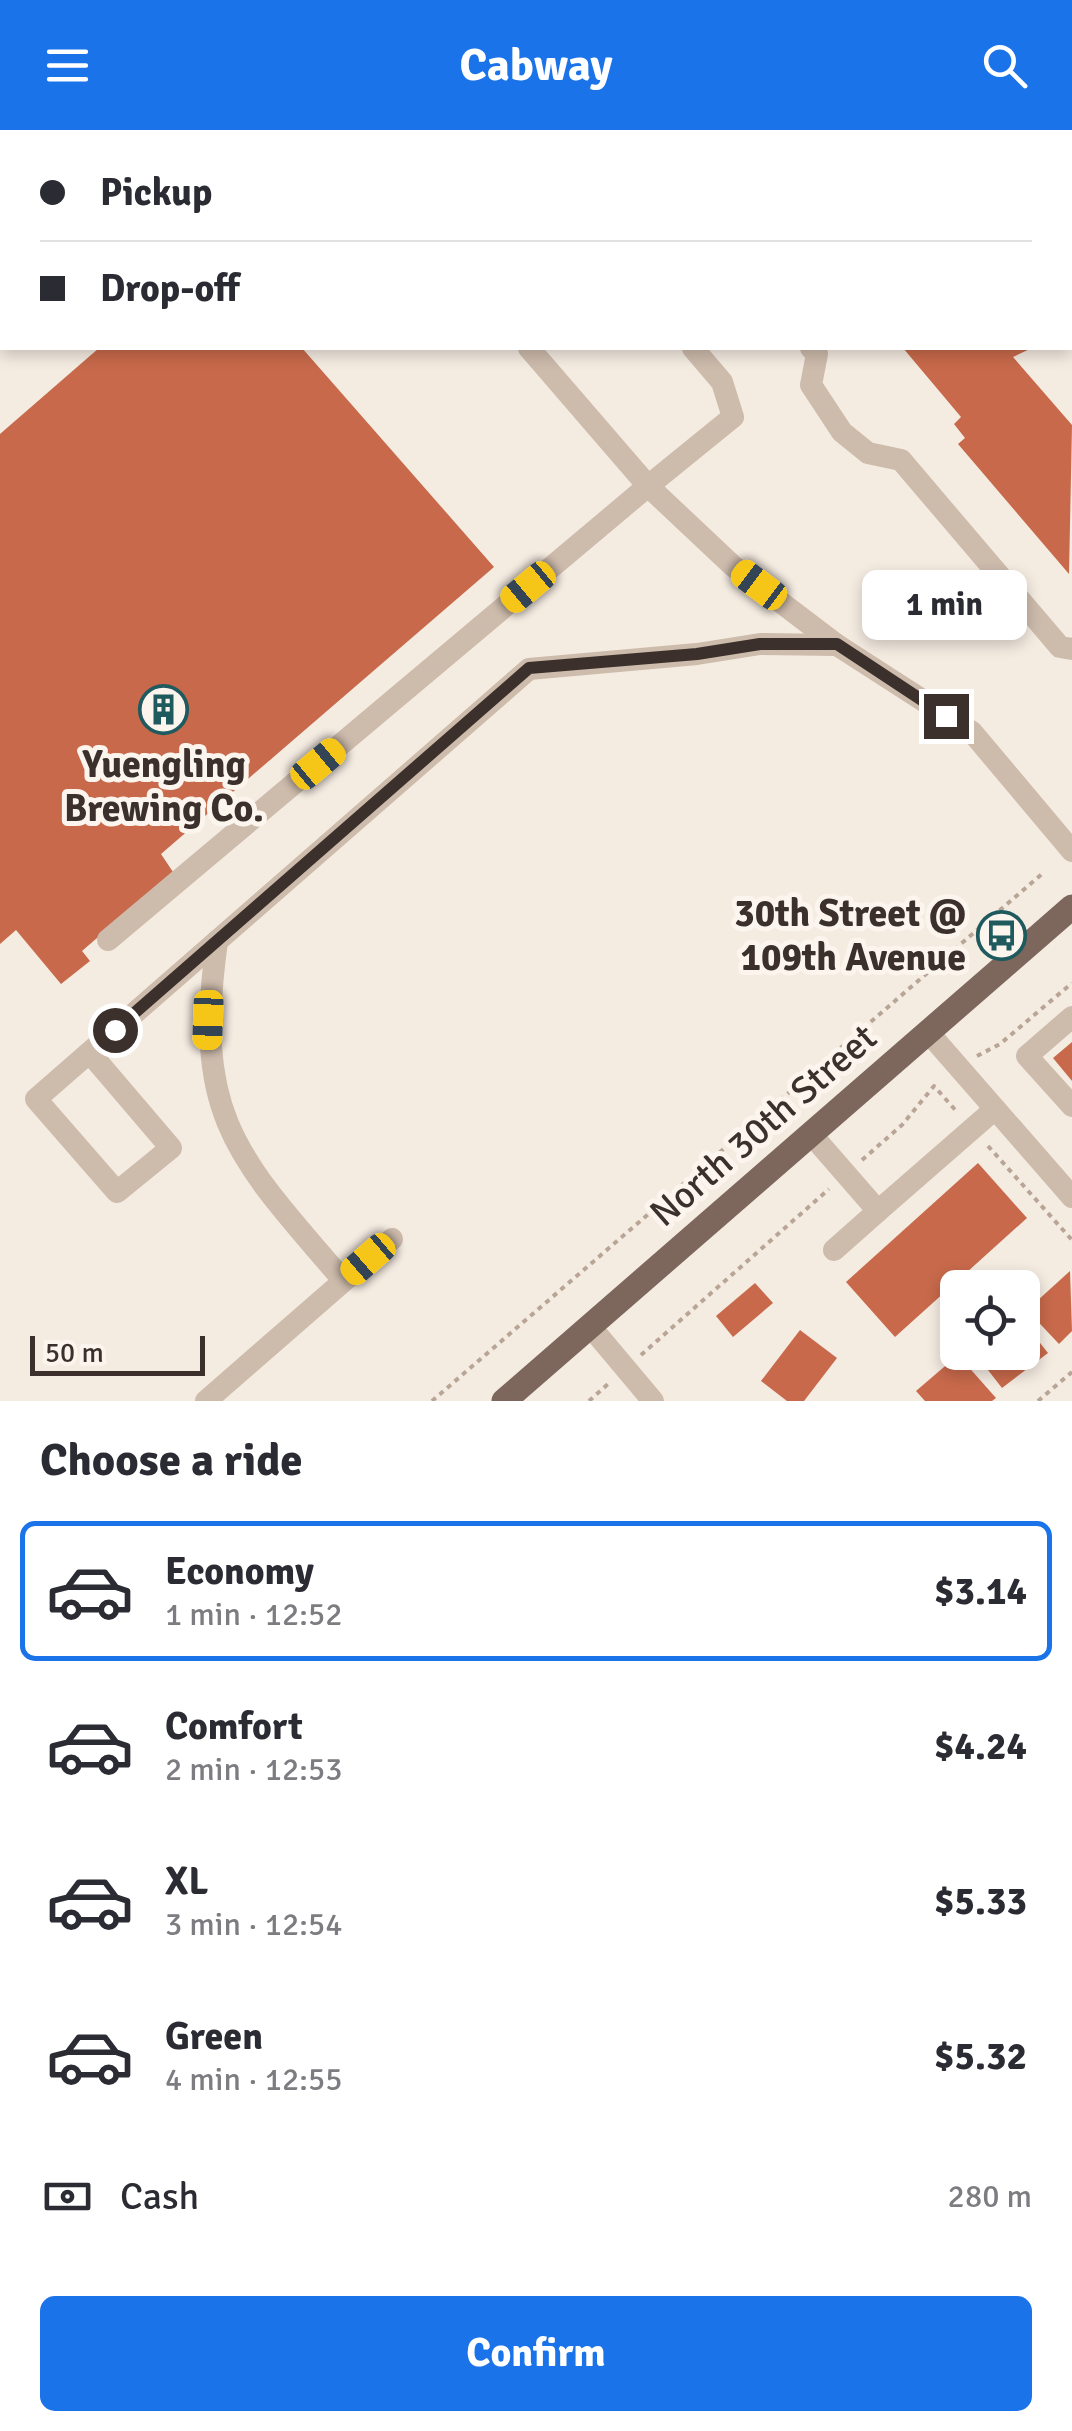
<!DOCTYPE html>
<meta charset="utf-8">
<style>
:root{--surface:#fff;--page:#f2f2f3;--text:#2b2b33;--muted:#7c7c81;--line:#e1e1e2;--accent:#1a73e8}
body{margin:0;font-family:Signika,sans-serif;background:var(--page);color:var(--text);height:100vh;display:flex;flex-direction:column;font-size:38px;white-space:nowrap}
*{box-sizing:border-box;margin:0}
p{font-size:32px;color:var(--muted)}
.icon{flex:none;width:55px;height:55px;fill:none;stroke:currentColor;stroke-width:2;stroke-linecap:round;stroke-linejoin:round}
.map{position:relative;height:1271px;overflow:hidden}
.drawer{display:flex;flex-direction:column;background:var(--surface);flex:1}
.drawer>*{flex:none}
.guide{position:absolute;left:0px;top:0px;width:1072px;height:220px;box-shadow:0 5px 15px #0003;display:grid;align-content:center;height:220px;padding:0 40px;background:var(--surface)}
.tools{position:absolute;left:940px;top:1140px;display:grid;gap:20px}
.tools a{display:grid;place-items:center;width:100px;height:100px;border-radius:15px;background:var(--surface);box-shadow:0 5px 15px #0003;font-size:50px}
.scale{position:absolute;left:30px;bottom:25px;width:175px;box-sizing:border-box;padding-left:10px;border:5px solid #3b302b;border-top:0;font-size:28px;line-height:35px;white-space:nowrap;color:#3b302b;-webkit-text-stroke:8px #fbf5ee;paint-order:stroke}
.end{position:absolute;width:45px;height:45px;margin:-22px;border:12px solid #3b302b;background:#fff;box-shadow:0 0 0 5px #fff}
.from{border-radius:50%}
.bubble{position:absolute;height:70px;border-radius:15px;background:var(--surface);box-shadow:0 5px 15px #0003;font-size:32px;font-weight:700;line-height:70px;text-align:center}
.car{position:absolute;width:30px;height:60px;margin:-30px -15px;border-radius:12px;box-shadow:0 0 8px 2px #0007;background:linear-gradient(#f5c518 24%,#345 0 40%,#f5c518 0 76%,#345 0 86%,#f5c518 0)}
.guide b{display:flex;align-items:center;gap:35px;height:95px;font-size:38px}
.guide b+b{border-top:2px solid var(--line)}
.guide i{width:25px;height:25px;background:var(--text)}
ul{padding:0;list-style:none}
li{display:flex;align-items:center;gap:30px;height:140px;margin:0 20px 15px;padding:0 20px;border:5px solid transparent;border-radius:15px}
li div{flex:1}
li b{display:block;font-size:38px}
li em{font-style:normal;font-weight:700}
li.on{border-color:var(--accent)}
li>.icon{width:90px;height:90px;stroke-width:1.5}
h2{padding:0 40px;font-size:45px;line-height:120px}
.pay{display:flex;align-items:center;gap:25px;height:110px;padding:0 40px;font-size:38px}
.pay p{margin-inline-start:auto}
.cta{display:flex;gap:20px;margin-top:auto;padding:20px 40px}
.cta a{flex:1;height:115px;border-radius:15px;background:var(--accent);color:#fff;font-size:40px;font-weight:700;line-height:115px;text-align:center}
header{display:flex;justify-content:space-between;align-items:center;height:130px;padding:0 40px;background:var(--accent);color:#fff;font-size:45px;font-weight:700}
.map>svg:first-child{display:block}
.building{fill:#c8694b}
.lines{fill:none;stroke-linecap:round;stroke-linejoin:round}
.path{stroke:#b9a596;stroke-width:4;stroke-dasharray:5 5;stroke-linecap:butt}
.minor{stroke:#cdbbac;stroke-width:22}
.major{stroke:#7d675c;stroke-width:25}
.route{stroke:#3b302b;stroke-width:12}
.labels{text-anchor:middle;stroke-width:10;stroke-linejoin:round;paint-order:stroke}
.poi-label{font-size:38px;font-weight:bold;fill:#3b302b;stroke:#fbf5ee}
.street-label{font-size:38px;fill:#3b302b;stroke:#fbf5ee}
</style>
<header><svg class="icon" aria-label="menu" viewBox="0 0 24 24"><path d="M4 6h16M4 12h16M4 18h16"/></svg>Cabway<svg class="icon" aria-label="search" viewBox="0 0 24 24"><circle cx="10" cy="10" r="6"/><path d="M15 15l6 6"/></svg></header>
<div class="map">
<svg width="1072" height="1271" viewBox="0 0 1072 1271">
<rect width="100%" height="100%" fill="#f4ebe1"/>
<g class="building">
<path d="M99 218H302L494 437 161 724 173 742 82 821 90 831 61 854 16 800 0 814V304Z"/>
<path d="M903 218H1032L1013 227 1072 295 1069 444 958 314 965 308 954 294 961 287Z"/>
<path d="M1072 912V951L1053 928Z"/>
<path d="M978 1033 1027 1088 895 1207 846 1152Z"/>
<path d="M1070 1141 1072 1201 1059 1214 1027 1180Z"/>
<path d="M755 1153 773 1173 733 1207 716 1186Z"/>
<path d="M1022 1190 1048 1223 1002 1258 977 1226 1022 1222Z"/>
<path d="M800 1200 837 1228 804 1271H787L761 1251Z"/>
<path d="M958 1225 996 1268 992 1271H925L916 1261Z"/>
</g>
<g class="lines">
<g class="path">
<path d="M977 926 1000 914 1072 853"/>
<path d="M988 1016 1072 1110"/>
<path d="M862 1030 902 995 934 956 958 983"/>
<path d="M641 1225 829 1059"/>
<path d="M432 1271 1043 743"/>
<path d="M589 1271 608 1254"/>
<path d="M1038 1271 1072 1242"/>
</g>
<g class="minor">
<path d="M339 0 341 2"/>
<path d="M505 0 507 2"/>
<path d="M613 0 615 2"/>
<path d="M224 2 227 0"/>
<path d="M0 201 2 199"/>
<path d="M529 218 648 356 733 287 722 252 693 218"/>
<path d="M811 218 817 224 811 255 842 302 868 323 901 330 1060 517 1072 519"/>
<path d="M108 810 648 356 733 436 837 515 972 602 1072 721"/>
<path d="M217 811C193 985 234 1024 343 1150"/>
<path d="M1072 887 1027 926 1072 976"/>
<path d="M928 902 1072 1067"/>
<path d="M90 923 171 1018 117 1062 36 969 529 539 697 524 760 514 837 515"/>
<path d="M811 1004 878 1081 834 1120"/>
<path d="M878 1081 995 979"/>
<path d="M590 1196 653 1271"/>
<path d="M206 1271 392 1109"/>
</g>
<path class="major" d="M504 1271 1072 777"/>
</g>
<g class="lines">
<path class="route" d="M115 900 529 538 697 524 760 514H837L946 586"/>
</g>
<defs>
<symbol id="building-ring" viewBox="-11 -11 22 22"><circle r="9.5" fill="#fbf5ee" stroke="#1f5a5e" stroke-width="1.5"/><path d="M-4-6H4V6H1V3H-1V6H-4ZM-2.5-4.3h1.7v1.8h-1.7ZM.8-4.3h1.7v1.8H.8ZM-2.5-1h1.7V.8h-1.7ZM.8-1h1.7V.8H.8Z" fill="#1f5a5e"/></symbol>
<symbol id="bus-ring" viewBox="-11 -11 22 22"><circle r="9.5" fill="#fbf5ee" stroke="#1f5a5e" stroke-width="1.5"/><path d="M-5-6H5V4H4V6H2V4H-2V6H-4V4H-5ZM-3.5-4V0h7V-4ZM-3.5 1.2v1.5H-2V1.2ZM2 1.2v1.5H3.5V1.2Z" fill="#1f5a5e"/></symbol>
</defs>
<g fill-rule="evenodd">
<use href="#building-ring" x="136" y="552" width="55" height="55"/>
<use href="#bus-ring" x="974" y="778" width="55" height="55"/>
</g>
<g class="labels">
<g class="poi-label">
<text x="164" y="647">Yuengling<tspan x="164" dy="44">Brewing Co.</tspan></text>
<text x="966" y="796" text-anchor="end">30th Street @<tspan x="966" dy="44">109th Avenue</tspan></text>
</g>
<g class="street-label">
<text transform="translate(763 995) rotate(-41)" y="13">North 30th Street</text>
</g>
</g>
</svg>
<div class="tools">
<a><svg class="icon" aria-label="locate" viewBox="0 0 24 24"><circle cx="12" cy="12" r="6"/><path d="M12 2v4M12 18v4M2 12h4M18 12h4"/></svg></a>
</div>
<div class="scale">50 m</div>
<i class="end from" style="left:115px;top:900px"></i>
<i class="end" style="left:946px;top:586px"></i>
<div class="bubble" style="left:862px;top:440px;width:165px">1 min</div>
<i class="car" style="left:759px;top:455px;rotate:307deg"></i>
<i class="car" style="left:528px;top:457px;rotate:230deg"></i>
<i class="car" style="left:318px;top:634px;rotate:50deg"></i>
<i class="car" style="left:208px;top:890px;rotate:182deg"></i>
<i class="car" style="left:368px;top:1129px;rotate:229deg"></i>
<div class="guide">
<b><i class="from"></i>Pickup</b>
<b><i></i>Drop-off</b>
</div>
</div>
<section class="drawer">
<h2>Choose a ride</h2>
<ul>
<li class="on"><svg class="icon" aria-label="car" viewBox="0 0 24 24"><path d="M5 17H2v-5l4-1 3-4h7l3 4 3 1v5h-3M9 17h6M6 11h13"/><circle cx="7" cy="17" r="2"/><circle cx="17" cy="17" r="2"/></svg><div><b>Economy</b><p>1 min · 12:52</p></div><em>$3.14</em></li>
<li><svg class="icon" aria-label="car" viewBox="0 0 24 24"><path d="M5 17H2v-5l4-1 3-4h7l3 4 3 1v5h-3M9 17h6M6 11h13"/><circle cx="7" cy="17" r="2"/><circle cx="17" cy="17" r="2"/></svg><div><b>Comfort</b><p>2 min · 12:53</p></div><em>$4.24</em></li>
<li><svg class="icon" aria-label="car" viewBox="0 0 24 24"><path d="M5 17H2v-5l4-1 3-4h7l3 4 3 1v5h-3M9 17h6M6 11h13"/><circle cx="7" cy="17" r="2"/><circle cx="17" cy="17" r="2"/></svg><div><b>XL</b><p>3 min · 12:54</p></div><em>$5.33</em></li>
<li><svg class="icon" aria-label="car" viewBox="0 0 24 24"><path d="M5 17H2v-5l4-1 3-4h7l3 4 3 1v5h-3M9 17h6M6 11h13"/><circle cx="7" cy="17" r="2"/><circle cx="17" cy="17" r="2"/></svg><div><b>Green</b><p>4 min · 12:55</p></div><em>$5.32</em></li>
</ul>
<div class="pay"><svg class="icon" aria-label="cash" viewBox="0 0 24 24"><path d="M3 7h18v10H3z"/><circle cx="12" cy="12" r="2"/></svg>Cash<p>280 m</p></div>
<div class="cta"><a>Confirm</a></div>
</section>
